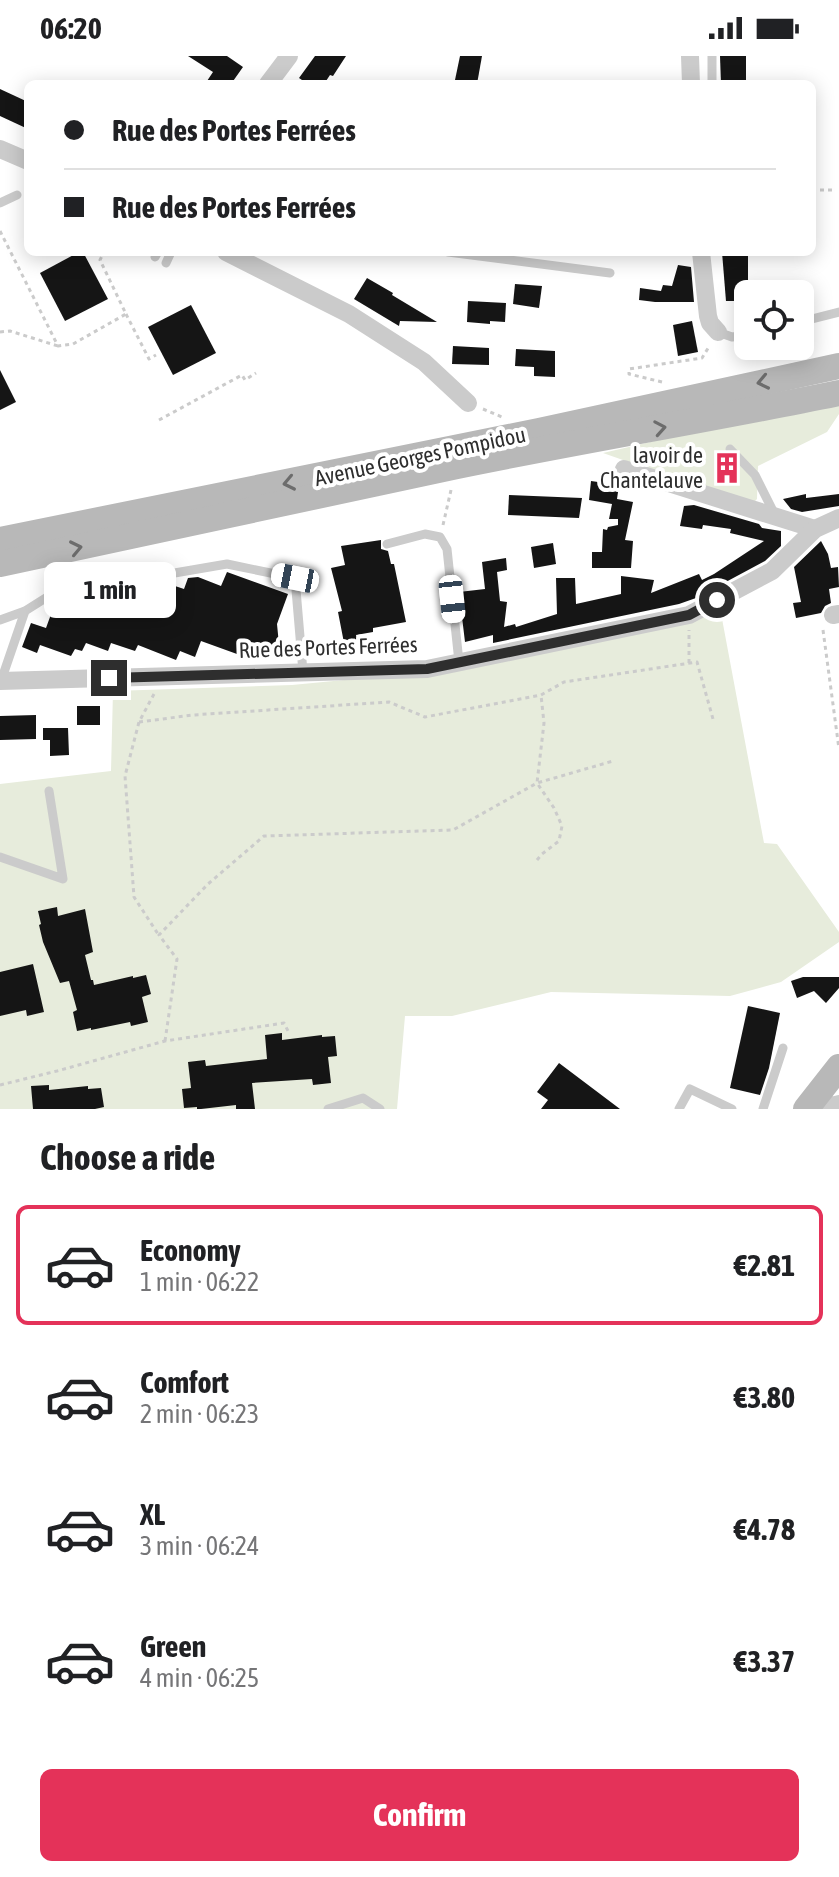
<!DOCTYPE html>
<meta charset="utf-8">
<style>
:root{--surface:#fff;--page:#f2f2f2;--text:#202124;--muted:#757577;--line:#e0e0e0;--accent:#e43259}
body{margin:0;font-family:"Asap Condensed",sans-serif;background:var(--page);color:var(--text);height:100vh;display:flex;flex-direction:column;font-size:30px;white-space:nowrap}
*{box-sizing:border-box;margin:0}
p{font-size:26px;color:var(--muted)}
.icon{flex:none;width:44px;height:44px;fill:none;stroke:currentColor;stroke-width:2;stroke-linecap:round;stroke-linejoin:round}
.map{position:relative;height:1053px;overflow:hidden}
.details{display:flex;flex-direction:column;background:var(--surface);flex:1}
.details>*{flex:none}
.top-card{position:absolute;left:24px;top:24px;width:792px;height:176px;border-radius:12px;box-shadow:0 4px 20px #0003;display:grid;align-content:center;height:176px;padding:0 40px;background:var(--surface)}
.controls{position:absolute;left:734px;top:224px;display:grid;gap:16px}
.controls a{display:grid;place-items:center;width:80px;height:80px;border-radius:12px;background:var(--surface);box-shadow:0 4px 20px #0003;font-size:40px}
.end{position:absolute;width:36px;height:36px;margin:-18px;border:10px solid #2e2e2e;background:#fff;box-shadow:0 0 0 4px #fff}
.from{border-radius:50%}
.bubble{position:absolute;height:56px;border-radius:12px;background:var(--surface);box-shadow:0 4px 20px #0003;font-size:26px;font-weight:700;line-height:56px;text-align:center}
.car{position:absolute;width:24px;height:48px;margin:-24px -12px;border-radius:10px;box-shadow:0 0 6px 2px #0007;background:linear-gradient(#fff 24%,#345 0 40%,#fff 0 76%,#345 0 86%,#fff 0)}
.top-card b{display:flex;align-items:center;gap:28px;height:76px;font-size:30px}
.top-card b+b{border-top:2px solid var(--line)}
.top-card i{width:20px;height:20px;background:var(--text)}
ul{padding:0;list-style:none}
li{display:flex;align-items:center;gap:24px;height:120px;margin:0 16px 12px;padding:0 24px;border:4px solid transparent;border-radius:12px}
li div{flex:1}
li b{display:block;font-size:30px}
li em{font-style:normal;font-weight:700}
li.active{border-color:var(--accent)}
li>.icon{width:72px;height:72px;stroke-width:1.5}
h2{padding:0 40px;font-size:36px;line-height:96px}
.button{display:flex;gap:16px;margin-top:auto;padding:16px 40px}
.button a{flex:1;height:92px;border-radius:12px;background:var(--accent);color:#fff;font-size:32px;font-weight:700;line-height:92px;text-align:center}
.status{display:flex;justify-content:space-between;align-items:center;height:56px;padding:0 40px;background:var(--surface);direction:ltr}
.status svg{height:22px;fill:currentColor}
.map>svg:first-child{display:block}
.green{fill:#e7ecdc}
.building{fill:#151515}
.lines{fill:none;stroke-linecap:round;stroke-linejoin:round}
.path{stroke:#cbcbcb;stroke-width:3;stroke-dasharray:4 4;stroke-linecap:butt}
.lane{stroke:#cbcbcb;stroke-width:9}
.street{stroke:#cbcbcb;stroke-width:18}
.secondary{stroke:#b8b8b8;stroke-width:26}
.oneway{stroke:#6c6c6c}
.route{stroke:#2e2e2e;stroke-width:10}
.labels{text-anchor:middle;stroke-width:8;stroke-linejoin:round;paint-order:stroke}
.poi-label{font-size:22px;fill:#2e2e2e;stroke:#fff;text-anchor:end}
.street-label{font-size:22px;fill:#2e2e2e;stroke:#fff}
</style>
<div class="status"><b>06:20</b><svg viewBox="0 0 49 12"><path d="M0 12V9h3v3zM5 12V6h3v6zM10 12V3h3v9zM15 12V0h3v12zM26 1h20v11H26zM47 4h2v5h-2z"/></svg></div>
<div class="map">
<svg width="839" height="1053" viewBox="0 0 839 1053">
<rect width="100%" height="100%" fill="#fff"/>
<g class="green">
<path d="M839 345V358L827 376 758 410 757 443 751 449 603 397 792 353Z"/>
<path d="M720 552 764 787 777 788 839 876V886L781 926 730 940 551 936 452 960H405L397 1053H0V728L111 715 113 635 292 629 469 612Z"/>
</g>
<g class="building">
<path d="M188 0H227L243 11 231 28H205L213 16Z"/>
<path d="M315 0H346L333 20 330 19 324 28H308L299 22Z"/>
<path d="M460 0H482L477 28 455 24Z"/>
<path d="M720 0H746V28H721Z"/>
<path d="M0 33 28 46V73L0 60Z"/>
<path d="M79 196H83L108 243 65 265 40 217Z"/>
<path d="M722 196H748V245H726Z"/>
<path d="M678 209 691 211 694 246H655L639 244 640 232 661 235 663 229 672 230Z"/>
<path d="M367 222 393 237 392 239 437 266 400 265 399 270 354 243Z"/>
<path d="M515 228 542 230 539 252 513 248Z"/>
<path d="M468 245 506 247 505 266 490 265V268L467 266Z"/>
<path d="M191 249 216 297 173 319 148 271Z"/>
<path d="M692 265 698 296 678 300 673 269Z"/>
<path d="M453 290 489 292V309L452 308Z"/>
<path d="M516 293 555 295V321L534 320V311L515 310Z"/>
<path d="M0 314 16 346 0 354Z"/>
<path d="M728 402 736 419 724 423 718 406Z"/>
<path d="M591 425 619 429 617 443 633 446 625 484 633 485 631 512H592V496H602L603 473 607 474 608 471 618 469V463H609L612 448 589 444Z"/>
<path d="M806 438V442L839 438V450L802 456 791 453 783 443Z"/>
<path d="M509 439 582 442 579 462 508 459Z"/>
<path d="M694 449 759 468 762 472 781 475V490L765 505 696 542 679 548 493 587V579L465 586 459 536 485 533 482 506 506 502 507 514 497 516 500 545 507 546 504 571 515 568 516 571 557 558 556 522H575L576 548 621 538V520L654 524 651 537 699 518 702 524 714 518 764 485 730 477 731 473 703 469 702 473 680 470 684 450Z"/>
<path d="M381 484V493L388 495 391 508H394L406 566 373 572V576L356 579 358 590 345 592 338 556 342 555 331 512 345 509 341 490Z"/>
<path d="M821 485 828 498 831 512 838 511 839 531 829 533 831 547 825 550 821 557 796 562 793 547 801 546 794 511Z"/>
<path d="M553 487 556 508 534 512 531 491Z"/>
<path d="M227 516 288 538 277 568 280 599 248 602 201 585 195 601 180 595 176 604 138 589 135 595 111 587 108 595 86 587 82 595 75 593 71 600 40 589 37 597 22 591 31 567 46 572 54 550 70 556 74 548 87 553 90 545 99 548 102 540 125 548 131 532 146 538 149 529 166 536 169 528 184 533 188 522 198 521 221 530Z"/>
<rect x="77" y="650" width="23" height="19"/>
<path d="M36 659V683L0 684V660Z"/>
<path d="M43 672H68L69 699 50 700V684H43Z"/>
<path d="M57 851 58 860 85 853 93 896 85 899 91 924H93L94 929 133 920V922L146 919 151 938 142 941 148 966 131 970 130 966 91 974V972L77 975 73 956 77 954 69 925 60 927 43 886 39 869 41 868 38 855Z"/>
<path d="M33 908 44 956 27 960 26 954 0 960V916Z"/>
<path d="M803 921H839V932L826 947 814 935 797 942 791 925Z"/>
<path d="M748 950 780 957 769 1012 760 1039 730 1032Z"/>
<path d="M282 977V984L322 979V981L335 980 337 1000 328 1001 331 1027 313 1029 312 1023 252 1027 255 1053H236V1049L201 1053H197V1051L184 1052 182 1033 191 1032 188 1006 205 1004 206 1010 267 1003 265 979Z"/>
<path d="M559 1007 620 1053H541L548 1044 537 1036Z"/>
<path d="M49 1029V1034L88 1030V1033L101 1032 104 1051 95 1053H33L31 1030Z"/>
</g>
<g class="lines">
<g class="path">
<path d="M812 134H833"/>
<path d="M0 175 58 290 73 288 126 258 100 204 104 196"/>
<path d="M126 258 149 303 156 299"/>
<path d="M0 276 10 275 58 290"/>
<path d="M662 326 629 318V313L702 302 710 289"/>
<path d="M483 353 502 361"/>
<path d="M159 364 242 319 245 324 256 317"/>
<path d="M443 469 451 434"/>
<path d="M823 574 839 693"/>
<path d="M689 607V574"/>
<path d="M154 638 139 666 125 720 134 841 158 878"/>
<path d="M139 666 193 659 389 646 425 661 541 639 564 626 697 606 713 663"/>
<path d="M537 804 542 798 559 785 562 770 554 752 537 727 544 667 541 639"/>
<path d="M165 985 177 903 159 879 208 828 264 780 453 774 537 727 613 705"/>
<path d="M0 1029 57 1015 165 985 284 967 288 975"/>
</g>
<g class="lane">
<path d="M712 0V28"/>
<path d="M0 147 17 139"/>
<path d="M448 196 610 217"/>
<path d="M155 201 158 196"/>
<path d="M166 207 171 196"/>
<path d="M800 266 839 256"/>
<path d="M718 276 732 281 748 279"/>
<path d="M730 393 755 419 775 459"/>
<path d="M387 488 425 478 440 481 447 493 459 606"/>
<path d="M0 564 25 555 52 538 227 508 295 522 303 616"/>
<path d="M1 625 25 555"/>
<path d="M0 801 63 823 49 735"/>
<path d="M328 1053 363 1042 380 1053"/>
<path d="M679 1053 690 1033 732 1053"/>
<path d="M763 1053 783 992"/>
</g>
<g class="street">
<path d="M690 0 691 28"/>
<path d="M268 28 289 0"/>
<path d="M0 93 28 105"/>
<path d="M226 196 349 258 424 306 468 347"/>
<path d="M701 196 708 260 710 267 718 276"/>
<path d="M624 413 815 473"/>
<path d="M833 559 839 558"/>
<path d="M0 625 427 613 689 559 772 515 815 473 839 462"/>
<path d="M816 1040C823 1046 830 1052 839 1048"/>
</g>
<g class="secondary">
<path d="M0 484 539 375 839 310"/>
<path d="M0 508C152 476 305 442 457 410 584 384 712 363 839 337"/>
<path d="M806 1053 839 1011"/>
</g>
</g>
<defs><path id="oneway-chevron" d="M-2-3.5L2.5 0L-2 3.5" fill="none" stroke-width="1.6" stroke-linecap="round" stroke-linejoin="round" transform="scale(2)"/></defs>
<g class="oneway">
<use href="#oneway-chevron" transform="translate(763 326) rotate(168)"/>
<use href="#oneway-chevron" transform="translate(660 372) rotate(-10)"/>
<use href="#oneway-chevron" transform="translate(289 427) rotate(168)"/>
<use href="#oneway-chevron" transform="translate(76 492) rotate(-12)"/>
</g>
<g class="lines">
<path class="route" d="M109 622 427 613 689 559 717 544"/>
</g>
<defs>
<symbol id="building-bare" viewBox="-9 -9 18 18"><path d="M-4-6H4V6H1V3H-1V6H-4ZM-2.5-4.3h1.7v1.8h-1.7ZM.8-4.3h1.7v1.8H.8ZM-2.5-1h1.7V.8h-1.7ZM.8-1h1.7V.8H.8Z" fill="#e43259" stroke="#fff" stroke-width="2.5" paint-order="stroke"/></symbol>
</defs>
<g fill-rule="evenodd">
<use href="#building-bare" x="705" y="390" width="44" height="44"/>
</g>
<g class="labels">
<g class="poi-label">
<text x="703" y="407">lavoir de<tspan x="703" dy="25">Chantelauve</tspan></text>
</g>
<g class="street-label">
<text transform="translate(420 400) rotate(-12)" y="8">Avenue Georges Pompidou</text>
<text transform="translate(328 591) rotate(-2)" y="8">Rue des Portes Ferrées</text>
</g>
</g>
</svg>
<div class="controls">
<a><svg class="icon" aria-label="locate" viewBox="0 0 24 24"><circle cx="12" cy="12" r="6"/><path d="M12 2v4M12 18v4M2 12h4M18 12h4"/></svg></a>
</div>
<i class="end from" style="left:717px;top:544px"></i>
<i class="end" style="left:109px;top:622px"></i>
<div class="bubble" style="left:44px;top:506px;width:132px">1 min</div>
<i class="car" style="left:295px;top:522px;rotate:281deg"></i>
<i class="car" style="left:452px;top:543px;rotate:174deg"></i>
<div class="top-card">
<b><i class="from"></i>Rue des Portes Ferrées</b>
<b><i></i>Rue des Portes Ferrées</b>
</div>
</div>
<section class="details">
<h2>Choose a ride</h2>
<ul>
<li class="active"><svg class="icon" aria-label="car" viewBox="0 0 24 24"><path d="M5 17H2v-5l4-1 3-4h7l3 4 3 1v5h-3M9 17h6M6 11h13"/><circle cx="7" cy="17" r="2"/><circle cx="17" cy="17" r="2"/></svg><div><b>Economy</b><p>1 min · 06:22</p></div><em>€2.81</em></li>
<li><svg class="icon" aria-label="car" viewBox="0 0 24 24"><path d="M5 17H2v-5l4-1 3-4h7l3 4 3 1v5h-3M9 17h6M6 11h13"/><circle cx="7" cy="17" r="2"/><circle cx="17" cy="17" r="2"/></svg><div><b>Comfort</b><p>2 min · 06:23</p></div><em>€3.80</em></li>
<li><svg class="icon" aria-label="car" viewBox="0 0 24 24"><path d="M5 17H2v-5l4-1 3-4h7l3 4 3 1v5h-3M9 17h6M6 11h13"/><circle cx="7" cy="17" r="2"/><circle cx="17" cy="17" r="2"/></svg><div><b>XL</b><p>3 min · 06:24</p></div><em>€4.78</em></li>
<li><svg class="icon" aria-label="car" viewBox="0 0 24 24"><path d="M5 17H2v-5l4-1 3-4h7l3 4 3 1v5h-3M9 17h6M6 11h13"/><circle cx="7" cy="17" r="2"/><circle cx="17" cy="17" r="2"/></svg><div><b>Green</b><p>4 min · 06:25</p></div><em>€3.37</em></li>
</ul>
<div class="button"><a>Confirm</a></div>
</section>
